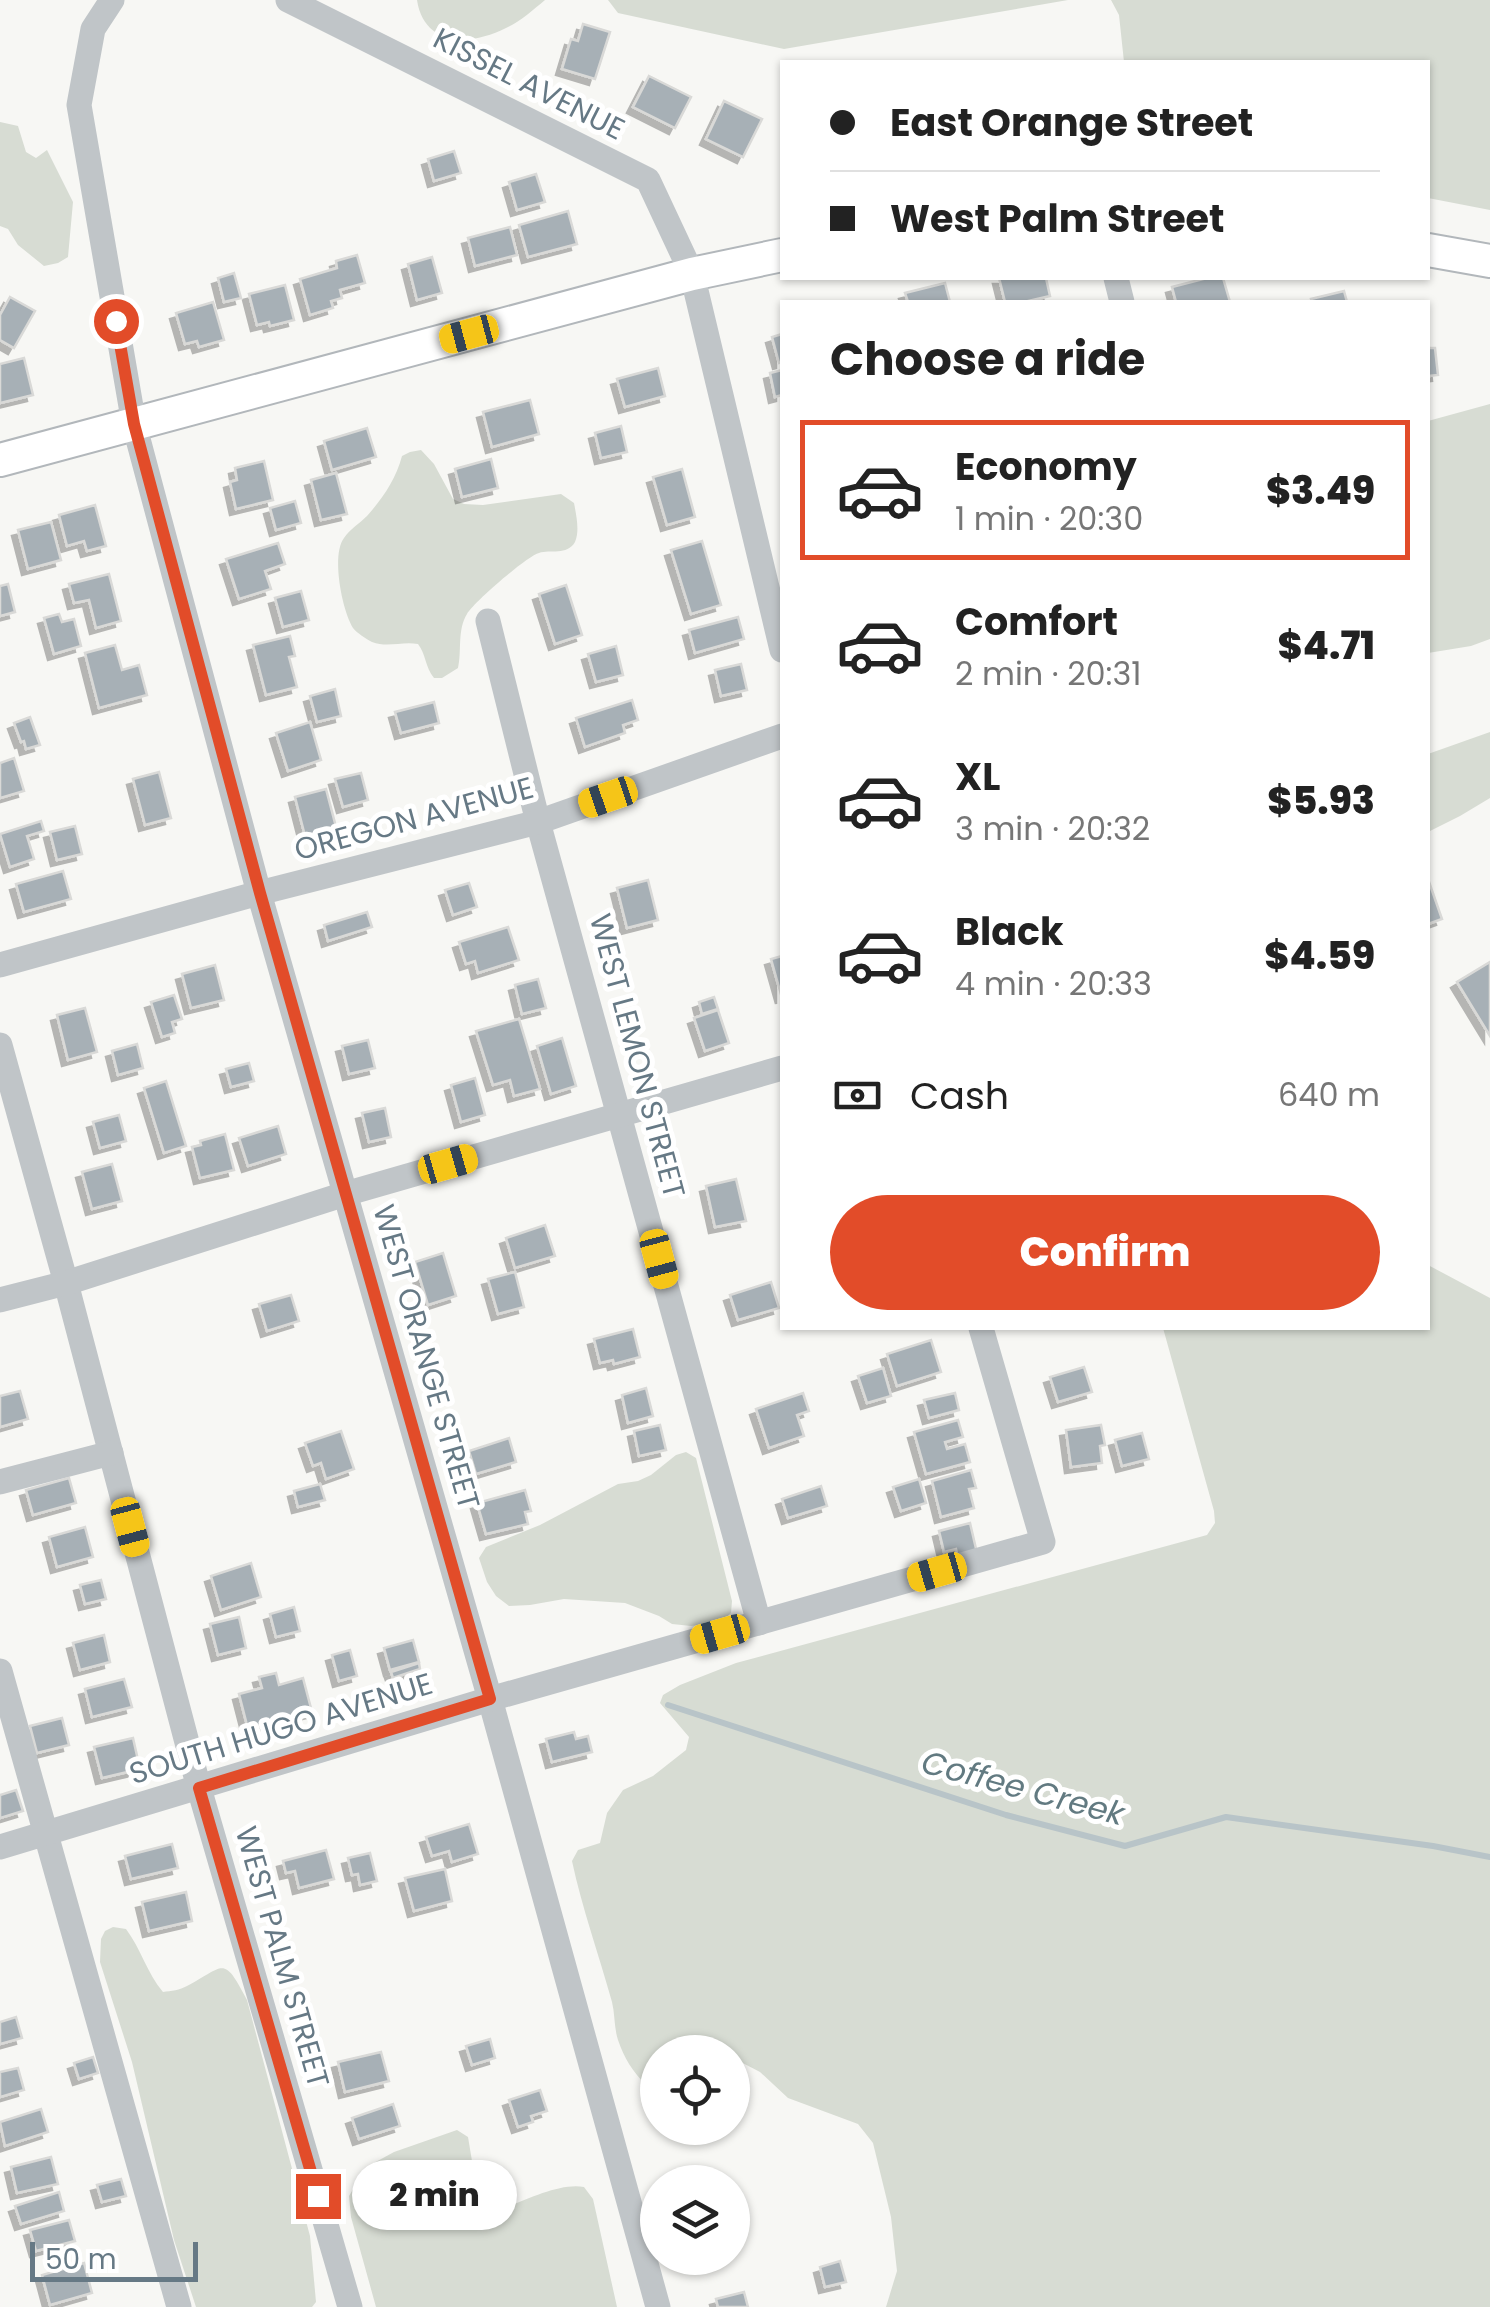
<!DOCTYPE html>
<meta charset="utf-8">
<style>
:root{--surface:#fff;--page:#f6f6f6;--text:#222;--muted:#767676;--line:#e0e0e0;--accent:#e24c29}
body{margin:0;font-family:Poppins,sans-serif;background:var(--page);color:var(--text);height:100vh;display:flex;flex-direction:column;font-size:38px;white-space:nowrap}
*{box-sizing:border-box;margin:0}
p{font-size:32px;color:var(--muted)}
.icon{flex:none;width:55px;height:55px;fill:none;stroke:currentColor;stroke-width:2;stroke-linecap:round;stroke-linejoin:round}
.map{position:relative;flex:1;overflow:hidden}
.side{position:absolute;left:780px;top:300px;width:650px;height:1030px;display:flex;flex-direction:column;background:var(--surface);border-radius:0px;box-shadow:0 2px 8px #0004}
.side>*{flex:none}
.top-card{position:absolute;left:780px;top:60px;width:650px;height:220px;border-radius:0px;box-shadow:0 2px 8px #0004;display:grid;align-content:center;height:220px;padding:0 50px;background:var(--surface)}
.controls{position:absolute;left:640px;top:2035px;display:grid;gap:20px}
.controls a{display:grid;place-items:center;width:110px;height:110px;border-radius:50%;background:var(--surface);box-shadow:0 2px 8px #0004;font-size:50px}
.scale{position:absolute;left:30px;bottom:25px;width:168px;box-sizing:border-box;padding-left:10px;border:5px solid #667985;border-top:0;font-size:28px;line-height:35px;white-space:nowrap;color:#667985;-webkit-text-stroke:8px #fff;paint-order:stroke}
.end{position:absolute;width:45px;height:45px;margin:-22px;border:12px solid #e24c29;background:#fff;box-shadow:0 0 0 5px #fff}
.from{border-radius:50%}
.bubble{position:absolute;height:70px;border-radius:35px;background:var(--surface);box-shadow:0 2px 8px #0004;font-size:32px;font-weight:800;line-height:70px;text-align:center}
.car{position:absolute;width:30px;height:60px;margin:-30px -15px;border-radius:12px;box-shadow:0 0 8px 2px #0007;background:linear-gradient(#f5c518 24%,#345 0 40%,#f5c518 0 76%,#345 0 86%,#f5c518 0)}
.top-card b{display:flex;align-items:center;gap:35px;height:95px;font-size:38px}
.top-card b+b{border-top:2px solid var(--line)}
.top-card i{width:25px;height:25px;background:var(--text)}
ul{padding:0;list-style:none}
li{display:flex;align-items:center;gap:30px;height:140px;margin:0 20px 15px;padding:0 30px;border:5px solid transparent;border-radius:0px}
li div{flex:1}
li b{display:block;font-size:38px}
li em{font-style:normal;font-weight:800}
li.active{border-color:var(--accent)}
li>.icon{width:90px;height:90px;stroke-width:1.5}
h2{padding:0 50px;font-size:45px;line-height:120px}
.pay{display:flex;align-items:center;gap:25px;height:110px;padding:0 50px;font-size:38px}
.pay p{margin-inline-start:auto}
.button{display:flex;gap:20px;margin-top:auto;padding:20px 50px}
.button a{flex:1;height:115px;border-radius:60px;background:var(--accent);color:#fff;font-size:40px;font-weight:800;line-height:115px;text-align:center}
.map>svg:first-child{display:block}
.green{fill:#d7dcd3}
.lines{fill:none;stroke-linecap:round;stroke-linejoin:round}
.stream{stroke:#b8c4c8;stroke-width:6}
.building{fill:#a7b0b6;stroke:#d9d9d7;stroke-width:2.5;filter:url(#shadow)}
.major-casing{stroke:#b2b7bb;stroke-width:36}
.minor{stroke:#c0c5c8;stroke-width:25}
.major{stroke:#fff;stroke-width:32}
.route{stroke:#e24c29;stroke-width:12}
.labels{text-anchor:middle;stroke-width:10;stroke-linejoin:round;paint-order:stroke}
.street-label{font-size:30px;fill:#667985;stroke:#fff}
.water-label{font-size:32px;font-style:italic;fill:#627a81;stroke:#fff}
</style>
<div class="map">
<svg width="1490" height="2307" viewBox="0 0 1490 2307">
<defs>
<filter id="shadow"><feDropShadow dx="-6" dy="6" stdDeviation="0" flood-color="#0004"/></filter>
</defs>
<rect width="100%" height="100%" fill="#f7f7f4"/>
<g class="green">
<path d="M417 0H545C533 10 520 22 506 28 471 46 424 47 417 0Z"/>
<path d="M608 0H1068L784 49 618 13Z"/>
<path d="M1111 0H1490V210L1428 198V62H1124L1119 15Z"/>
<path d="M0 122 18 126 26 152 36 158 47 150 73 202 68 257 58 263 44 266 18 245 8 229 0 226Z"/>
<path d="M1490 404V639L1471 646 1428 653V421Z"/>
<path d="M421 450 434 464 453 499 464 504 483 505 561 494 574 503C576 514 580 531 575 542 567 556 550 549 539 553 527 556 473 603 467 614 457 630 462 651 458 668L442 678H434C425 667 426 654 418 644 402 641 388 648 372 642 366 639 357 633 353 628 342 610 331 555 344 538 350 529 360 523 367 516 383 498 396 479 402 456L410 452Z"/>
<path d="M1490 732V798L1460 816 1428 832V754Z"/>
<path d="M1428 1265 1490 1298V2307H886L897 2271 891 2217 873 2143 858 2124 788 2098 760 2072 733 2058 732 2052H658L657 2083 646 2085C633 2072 624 2058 618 2040 614 2028 615 2014 612 2002 599 1955 582 1908 572 1861L578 1850 600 1843 607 1813 623 1790 653 1776 686 1750 689 1737 660 1703 663 1695 680 1685 736 1663 1207 1535 1215 1523 1214 1511 1163 1328H1428Z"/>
<path d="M686 1452 696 1458 732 1601 731 1613 720 1622 691 1626 672 1624 659 1616 625 1603 564 1599 530 1605 509 1606 496 1596 487 1582 479 1558 486 1547 540 1525 618 1484 638 1481 651 1475 676 1455Z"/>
<path d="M113 1927 126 1929C141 1949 147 1973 163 1992 171 1991 180 1990 187 1986 225 1966 223 1954 247 2000L310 2236 316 2302 312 2307H196L174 2240 132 2062 100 1962 101 1939 105 1931Z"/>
<path d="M457 2130 468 2137 479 2203 484 2213 491 2214C517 2204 558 2182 584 2187L593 2199 617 2307H376L351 2217 349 2196 361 2176 372 2164 394 2152Z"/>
</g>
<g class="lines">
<path class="stream" d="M668 1705 1006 1815 1125 1846 1226 1817 1433 1846 1490 1857"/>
</g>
<g class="building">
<path d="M583 24 610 32 595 79 562 69 571 39 578 41Z"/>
<path d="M649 76 691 97 675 128 633 107Z"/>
<path d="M724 101 762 119 743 157 706 139Z"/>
<path d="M454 151 461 173 434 181 428 159Z"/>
<path d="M536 174 545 202 517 210 509 182Z"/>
<path d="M568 211 577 244 528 257 519 225Z"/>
<path d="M510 227 517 255 475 266 468 238Z"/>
<path d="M357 255 365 283 340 290 342 298 331 301 333 308 310 315 300 279 337 268 336 261Z"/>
<path d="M432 257 442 293 417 300 408 264Z"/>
<path d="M234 273 241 298 224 302 218 278Z"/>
<path d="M999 278H1046L1050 296 1024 302H1005Z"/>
<path d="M1207 278H1223L1230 302H1176L1172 287Z"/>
<path d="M945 283 950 302H908L905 293Z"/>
<path d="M285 285 294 320 270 326 269 322 257 325 249 294Z"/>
<path d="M1344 291 1347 302H1312L1311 299Z"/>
<path d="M10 297 35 311 14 348 0 340V315Z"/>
<path d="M213 302 224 340 199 347 197 341 185 344 176 313Z"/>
<path d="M782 334V362L779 363 772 337Z"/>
<path d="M1428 348H1435L1438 375 1428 376Z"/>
<path d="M24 358 33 395 0 403V364Z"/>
<path d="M658 368 665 396 625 407 617 379Z"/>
<path d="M782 370V395L775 397 770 373Z"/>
<path d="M530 400 539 434 492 447 483 412Z"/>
<path d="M621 426 627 452 601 458 595 433Z"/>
<path d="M367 428 376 457 332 470 324 441Z"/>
<path d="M491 459 498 488 462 497 455 469Z"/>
<path d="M264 461 273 500 236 509 230 482 237 480 235 468Z"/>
<path d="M682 469 695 517 667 525 653 477Z"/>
<path d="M336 473 347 514 321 520 311 480Z"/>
<path d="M295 501 301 523 276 530 270 508Z"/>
<path d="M95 505 106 546 87 551 84 541 67 546 59 515Z"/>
<path d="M51 522 61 560 28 569 18 530Z"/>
<path d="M702 541 721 605 691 614 671 550Z"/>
<path d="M278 543 285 564 265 571 271 589 239 599 226 559Z"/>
<path d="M109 574 121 621 96 628 89 600 74 603 69 584Z"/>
<path d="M8 584 15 612 0 616V586Z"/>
<path d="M566 585 582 635 555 644 539 594Z"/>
<path d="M301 591 309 620 283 627 275 598Z"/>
<path d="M59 614 62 622 74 619 81 646 54 654 44 618Z"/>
<path d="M738 617 744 639 695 653 689 630Z"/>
<path d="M290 636 295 656 289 657 297 687 266 695 253 645Z"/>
<path d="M115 645 122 670 139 665 147 695 99 708 85 653Z"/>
<path d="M616 646 623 675 596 682 588 654Z"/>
<path d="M741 664 747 690 721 696 715 670Z"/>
<path d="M335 689 341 716 317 722 310 696Z"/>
<path d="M632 700 638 720 623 725 625 733 585 747 576 718Z"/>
<path d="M434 702 439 723 401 733 395 712Z"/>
<path d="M30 717 40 745 26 749 24 741 21 742 14 723Z"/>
<path d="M310 722 321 760 288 771 276 733Z"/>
<path d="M14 758 24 791 0 798V763Z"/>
<path d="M159 772 171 818 145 825 133 779Z"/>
<path d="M361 773 368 800 343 807 335 779Z"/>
<path d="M326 789 336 827 305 836 295 797Z"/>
<path d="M41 821 44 831 27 836 34 859 10 867 0 834Z"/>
<path d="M75 826 82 854 57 860 50 832Z"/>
<path d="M63 871 71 899 24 912 16 884Z"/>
<path d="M1428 879 1442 919 1428 924Z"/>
<path d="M648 880 658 920 627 928 617 888Z"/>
<path d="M469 883 477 907 453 915 445 890Z"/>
<path d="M367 912 372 927 328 941 324 925Z"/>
<path d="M508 927 519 960 478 973 475 961 466 964 459 942Z"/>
<path d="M782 956V998L771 959Z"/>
<path d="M1490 962V1036L1457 982Z"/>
<path d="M215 965 224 1000 191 1008 182 974Z"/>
<path d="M538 979 546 1008 522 1014 515 985Z"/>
<path d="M174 995 182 1019 172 1022 175 1033 162 1037 151 1002Z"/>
<path d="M714 997 718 1009 702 1014 699 1002Z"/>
<path d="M85 1008 97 1052 68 1060 57 1015Z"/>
<path d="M718 1010 729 1043 705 1051 694 1018Z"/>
<path d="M519 1019 540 1089 514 1096 510 1080 493 1085 476 1031Z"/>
<path d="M562 1038 576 1086 551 1094 537 1046Z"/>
<path d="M368 1040 375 1068 349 1074 342 1046Z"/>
<path d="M137 1044 143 1068 118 1075 112 1051Z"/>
<path d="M249 1063 254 1081 231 1087 226 1069Z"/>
<path d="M475 1078 485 1115 461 1122 451 1085Z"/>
<path d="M166 1081 186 1146 164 1153 144 1088Z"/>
<path d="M385 1108 391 1137 369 1142 362 1113Z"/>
<path d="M119 1115 126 1141 100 1148 93 1122Z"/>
<path d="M278 1126 286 1154 248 1166 239 1138Z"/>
<path d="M225 1134 234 1170 200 1178 192 1147 201 1145 200 1141Z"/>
<path d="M112 1164 122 1201 92 1209 82 1172Z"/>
<path d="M736 1179 746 1221 715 1227 706 1186Z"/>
<path d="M545 1225 555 1256 515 1268 506 1238Z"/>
<path d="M443 1253 456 1296 428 1305 415 1262Z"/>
<path d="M515 1272 524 1307 498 1314 488 1279Z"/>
<path d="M771 1282 779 1308 738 1320 730 1295Z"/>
<path d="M291 1295 299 1321 267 1331 259 1304Z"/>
<path d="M633 1329 640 1357 614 1364 613 1360 600 1363 594 1339Z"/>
<path d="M931 1340 941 1372 897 1386 887 1354Z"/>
<path d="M1084 1367 1092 1392 1058 1402 1050 1377Z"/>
<path d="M883 1368 891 1396 867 1403 858 1376Z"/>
<path d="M646 1388 653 1416 628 1423 622 1395Z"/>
<path d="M20 1391 28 1419 0 1427V1396Z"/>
<path d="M803 1393 809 1411 797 1415 804 1436 769 1448 756 1409Z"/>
<path d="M955 1393 959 1410 929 1418 924 1400Z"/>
<path d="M958 1420 963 1437 945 1442 947 1449 965 1444 970 1462 926 1474 914 1432Z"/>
<path d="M660 1425 666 1450 639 1456 634 1431Z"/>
<path d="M1101 1425 1105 1445 1100 1446 1102 1463 1071 1467 1066 1430Z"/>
<path d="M341 1431 354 1469 326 1479 321 1463 313 1466 305 1443Z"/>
<path d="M1142 1433 1149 1459 1122 1466 1115 1440Z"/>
<path d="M509 1438 516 1462 476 1474 469 1451Z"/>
<path d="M971 1470 976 1488 969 1489 974 1508 941 1517 932 1481Z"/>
<path d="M69 1478 76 1503 33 1515 26 1490Z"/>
<path d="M919 1479 926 1503 901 1511 893 1487Z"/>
<path d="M320 1484 325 1500 298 1507 294 1491Z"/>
<path d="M821 1486 827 1506 788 1518 782 1499Z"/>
<path d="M525 1490 531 1511 525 1512 528 1524 486 1534 477 1503Z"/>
<path d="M970 1523 977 1553 958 1558 956 1549 944 1552 939 1531Z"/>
<path d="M85 1527 93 1557 57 1567 49 1537Z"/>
<path d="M251 1563 261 1597 221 1610 211 1576Z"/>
<path d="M101 1580 106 1599 85 1604 80 1585Z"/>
<path d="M294 1607 300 1631 276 1637 270 1614Z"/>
<path d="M239 1617 246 1648 218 1655 210 1624Z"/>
<path d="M104 1635 110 1662 80 1670 73 1643Z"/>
<path d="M413 1640 419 1662 390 1670 384 1648Z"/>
<path d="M350 1650 357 1676 339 1681 332 1655Z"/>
<path d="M419 1663 420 1669 393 1678 391 1672Z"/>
<path d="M276 1673 279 1685 303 1678 312 1712 248 1729 239 1694 262 1688 259 1677Z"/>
<path d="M124 1679 132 1707 92 1717 85 1689Z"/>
<path d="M62 1718 69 1745 37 1753 30 1726Z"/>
<path d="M574 1732 576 1739 588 1736 592 1752 552 1762 546 1739Z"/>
<path d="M133 1738 140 1769 102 1778 94 1747Z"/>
<path d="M16 1790 23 1811 0 1818V1795Z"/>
<path d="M469 1824 478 1854 452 1862 449 1851 432 1856 426 1837Z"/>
<path d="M172 1844 178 1868 131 1879 125 1856Z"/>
<path d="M326 1850 334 1879 299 1888 295 1871 286 1873 283 1861Z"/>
<path d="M370 1853 377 1881 360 1885 358 1874 352 1875 348 1858Z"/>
<path d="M445 1869 452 1901 414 1911 405 1878Z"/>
<path d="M186 1892 192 1921 149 1931 142 1902Z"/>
<path d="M16 2017 22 2038 0 2044V2022Z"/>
<path d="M490 2039 495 2058 472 2065 466 2046Z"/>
<path d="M381 2052 389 2081 345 2092 338 2062Z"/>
<path d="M93 2057 98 2073 79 2079 74 2063Z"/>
<path d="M18 2068 24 2090 0 2097V2072Z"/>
<path d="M540 2090 547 2111 531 2116 533 2122 518 2127 509 2100Z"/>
<path d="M393 2104 400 2126 359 2139 352 2118Z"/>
<path d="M41 2109 48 2132 5 2146 0 2122Z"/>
<path d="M51 2157 58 2184 17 2193 11 2167Z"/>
<path d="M121 2179 126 2196 102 2202 97 2185Z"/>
<path d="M59 2192 64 2211 21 2224 15 2206Z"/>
<path d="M69 2220 75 2241 36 2251 30 2230Z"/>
<path d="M840 2261 846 2282 825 2287 820 2267Z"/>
<path d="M84 2263 92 2293 50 2305 42 2275Z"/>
<path d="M744 2292 748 2307H718L716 2299Z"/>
</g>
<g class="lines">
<defs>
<g id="major">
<path d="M1428 250 1490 261"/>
<path d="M0 460 692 274 782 255"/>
</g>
</defs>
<use href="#major" class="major-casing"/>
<g class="minor">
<path d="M112 0 93 29 79 105 134 424 259 893 490 1699 658 2307"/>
<path d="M288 0 648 180 692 274 782 650"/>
<path d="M1116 278 1122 302"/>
<path d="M488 621 538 822 759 1623"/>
<path d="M0 965 259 893 538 822 782 736"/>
<path d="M0 1045 66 1283 199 1788 350 2307"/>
<path d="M0 1300 66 1283 345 1194 782 1068"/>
<path d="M0 1482 111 1453"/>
<path d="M0 1671 179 2307"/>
<path d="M0 1847 490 1699 1043 1542 981 1328"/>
</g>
<use href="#major" class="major"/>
</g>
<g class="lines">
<path class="route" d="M116 321 134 424 260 893 490 1699 199 1788 318 2196"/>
</g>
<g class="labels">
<g class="street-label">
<text transform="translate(529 84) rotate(27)" y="10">KISSEL AVENUE</text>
<text transform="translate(414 819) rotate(-15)" y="10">OREGON AVENUE</text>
<text transform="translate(637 1056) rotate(75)" y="10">WEST LEMON STREET</text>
<text transform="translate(426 1357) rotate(74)" y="10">WEST ORANGE STREET</text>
<text transform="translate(281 1729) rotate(-17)" y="10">SOUTH HUGO AVENUE</text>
<text transform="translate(282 1957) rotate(74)" y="10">WEST PALM STREET</text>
</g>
<g class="water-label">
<text transform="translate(1023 1788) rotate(15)" y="11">Coffee Creek</text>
</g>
</g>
</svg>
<div class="controls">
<a><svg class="icon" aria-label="locate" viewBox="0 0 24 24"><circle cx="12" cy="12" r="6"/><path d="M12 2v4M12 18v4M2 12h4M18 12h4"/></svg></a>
<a><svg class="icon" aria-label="layers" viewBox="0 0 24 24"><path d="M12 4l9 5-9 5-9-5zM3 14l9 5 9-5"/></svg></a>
</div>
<div class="scale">50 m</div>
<i class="end from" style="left:116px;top:321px"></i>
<i class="end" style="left:318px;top:2196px"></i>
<div class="bubble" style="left:352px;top:2160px;width:165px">2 min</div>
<i class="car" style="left:469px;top:334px;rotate:255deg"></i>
<i class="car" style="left:608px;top:797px;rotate:251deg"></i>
<i class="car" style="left:448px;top:1164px;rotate:74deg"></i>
<i class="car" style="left:659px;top:1259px;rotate:165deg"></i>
<i class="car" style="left:130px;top:1527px;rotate:165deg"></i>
<i class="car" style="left:937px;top:1572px;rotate:254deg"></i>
<i class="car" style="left:720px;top:1634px;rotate:254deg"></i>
<div class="top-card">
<b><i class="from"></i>East Orange Street</b>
<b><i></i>West Palm Street</b>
</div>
<section class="side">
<h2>Choose a ride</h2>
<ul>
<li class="active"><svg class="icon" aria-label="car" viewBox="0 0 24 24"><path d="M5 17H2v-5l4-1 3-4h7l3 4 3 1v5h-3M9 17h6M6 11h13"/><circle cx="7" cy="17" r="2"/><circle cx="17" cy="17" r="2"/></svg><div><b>Economy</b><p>1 min · 20:30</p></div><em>$3.49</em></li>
<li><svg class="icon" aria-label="car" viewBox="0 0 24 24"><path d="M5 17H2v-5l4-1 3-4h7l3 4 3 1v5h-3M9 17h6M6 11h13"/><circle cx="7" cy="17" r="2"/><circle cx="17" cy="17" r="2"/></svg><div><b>Comfort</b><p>2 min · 20:31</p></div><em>$4.71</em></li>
<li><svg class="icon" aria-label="car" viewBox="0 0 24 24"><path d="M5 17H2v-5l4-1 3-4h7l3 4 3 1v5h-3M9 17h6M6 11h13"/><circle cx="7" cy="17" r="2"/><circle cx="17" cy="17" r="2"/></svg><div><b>XL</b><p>3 min · 20:32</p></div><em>$5.93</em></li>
<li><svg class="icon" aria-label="car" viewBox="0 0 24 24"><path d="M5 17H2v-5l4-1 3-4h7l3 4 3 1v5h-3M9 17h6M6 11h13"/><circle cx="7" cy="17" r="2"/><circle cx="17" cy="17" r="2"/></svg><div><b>Black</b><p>4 min · 20:33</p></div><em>$4.59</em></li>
</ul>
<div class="pay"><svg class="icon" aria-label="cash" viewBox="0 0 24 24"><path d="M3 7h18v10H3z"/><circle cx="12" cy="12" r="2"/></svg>Cash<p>640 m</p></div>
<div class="button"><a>Confirm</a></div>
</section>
</div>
